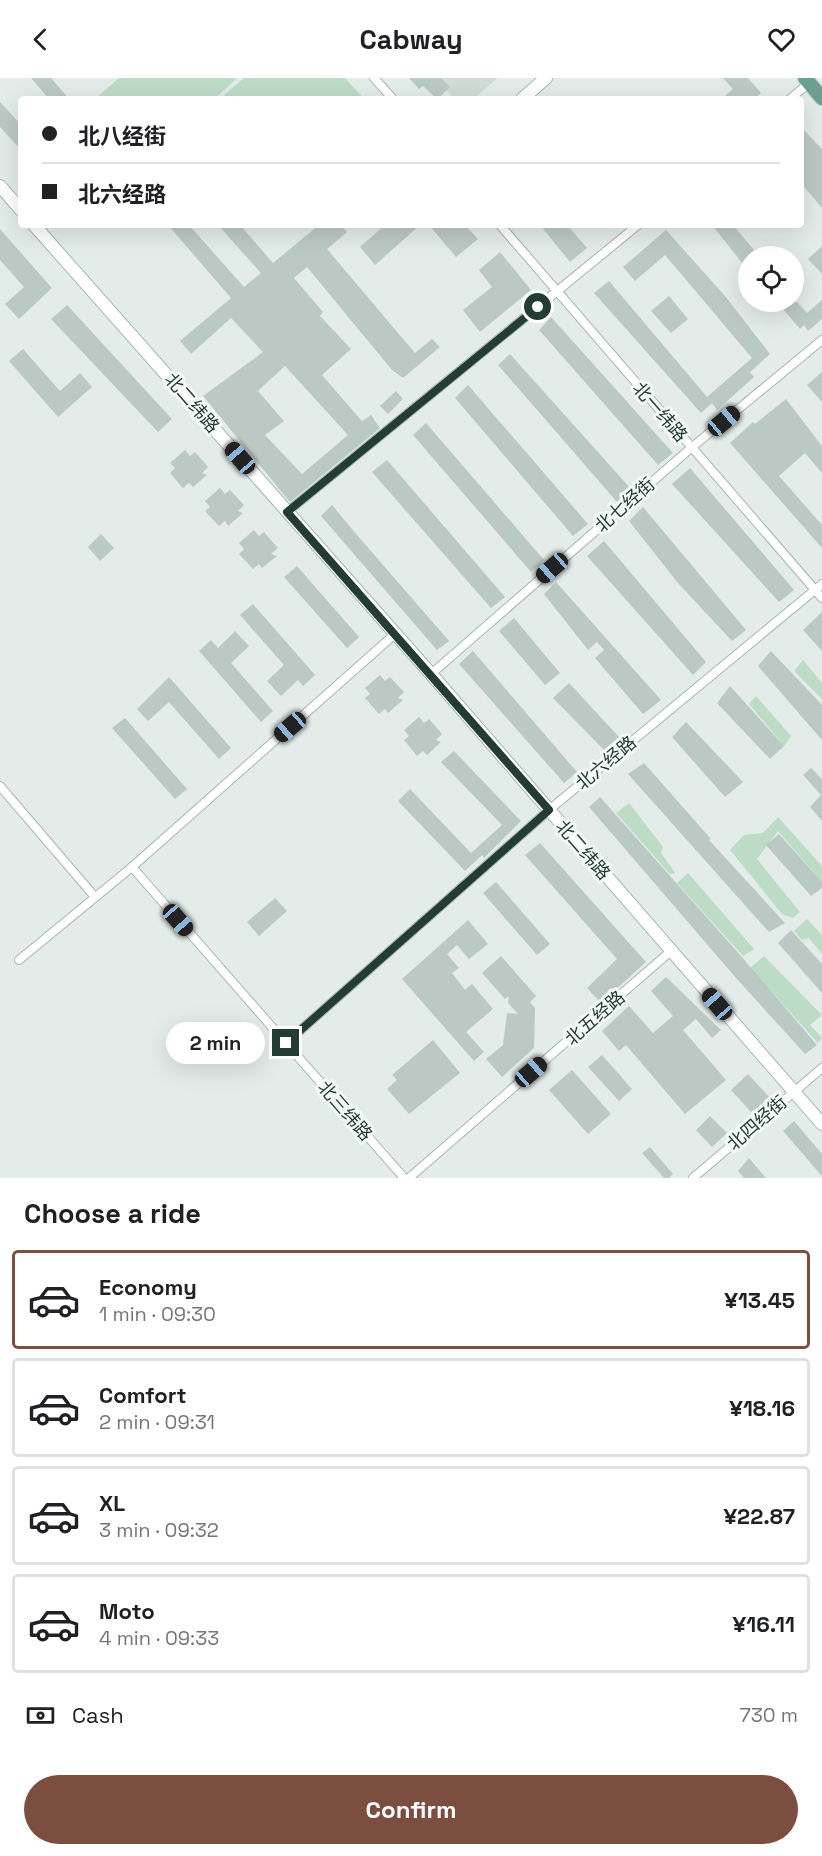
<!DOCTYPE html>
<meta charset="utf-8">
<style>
:root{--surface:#fff;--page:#f6f6f6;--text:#202124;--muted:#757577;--line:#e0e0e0;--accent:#7b4e40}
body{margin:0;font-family:"Space Grotesk","Noto Sans SC",sans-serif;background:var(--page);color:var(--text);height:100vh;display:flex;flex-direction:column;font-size:22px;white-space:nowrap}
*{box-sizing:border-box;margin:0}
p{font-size:20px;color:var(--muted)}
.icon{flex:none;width:33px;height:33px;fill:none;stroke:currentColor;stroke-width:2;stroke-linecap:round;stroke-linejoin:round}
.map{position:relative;height:1100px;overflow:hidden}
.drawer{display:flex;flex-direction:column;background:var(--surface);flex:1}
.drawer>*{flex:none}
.hud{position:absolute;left:18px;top:18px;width:786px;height:132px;border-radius:6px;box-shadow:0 6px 24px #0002;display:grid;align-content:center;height:132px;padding:0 24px;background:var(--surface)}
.buttons{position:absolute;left:738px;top:168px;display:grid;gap:12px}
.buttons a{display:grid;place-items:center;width:66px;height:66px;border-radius:50%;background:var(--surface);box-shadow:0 6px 24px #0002;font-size:30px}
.end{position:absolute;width:27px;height:27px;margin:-14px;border:8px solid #233c36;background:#fff;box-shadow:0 0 0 3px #fff}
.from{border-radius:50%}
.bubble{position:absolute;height:42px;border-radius:21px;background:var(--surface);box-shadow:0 6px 24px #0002;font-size:20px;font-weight:700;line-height:42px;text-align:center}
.car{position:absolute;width:18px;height:36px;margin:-18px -9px;border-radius:8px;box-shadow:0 0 4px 2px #0007;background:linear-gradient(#222 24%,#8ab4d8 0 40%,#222 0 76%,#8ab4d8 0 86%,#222 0)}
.hud b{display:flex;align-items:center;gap:21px;height:57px;font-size:22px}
.hud b+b{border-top:2px solid var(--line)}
.hud i{width:15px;height:15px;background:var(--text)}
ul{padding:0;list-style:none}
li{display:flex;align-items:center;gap:18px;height:99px;margin:0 12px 9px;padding:0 12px;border:3px solid var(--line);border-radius:6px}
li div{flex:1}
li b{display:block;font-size:22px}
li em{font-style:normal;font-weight:700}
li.active{border-color:var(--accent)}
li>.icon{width:54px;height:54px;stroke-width:1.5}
h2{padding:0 24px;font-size:27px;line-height:72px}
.pay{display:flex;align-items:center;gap:15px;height:66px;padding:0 24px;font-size:22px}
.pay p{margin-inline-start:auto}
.cta{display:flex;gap:12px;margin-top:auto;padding:12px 24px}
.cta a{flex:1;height:69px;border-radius:36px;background:var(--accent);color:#fff;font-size:24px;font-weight:700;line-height:69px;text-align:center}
header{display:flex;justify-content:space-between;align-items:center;height:78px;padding:0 24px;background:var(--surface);font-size:27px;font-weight:700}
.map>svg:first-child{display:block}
.built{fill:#d1dcd7}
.green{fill:#bddcc6}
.building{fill:#bbc9c4;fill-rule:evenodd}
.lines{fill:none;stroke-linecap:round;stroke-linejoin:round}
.street-casing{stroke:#a6b4af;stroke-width:10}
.secondary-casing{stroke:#a1b7b0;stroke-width:14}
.primary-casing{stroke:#c1c8c7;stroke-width:16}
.street{stroke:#fff;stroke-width:8}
.secondary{stroke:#fff;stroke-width:12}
.primary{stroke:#6a9f92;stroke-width:14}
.route{stroke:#233c36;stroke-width:8}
.labels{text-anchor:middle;stroke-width:6;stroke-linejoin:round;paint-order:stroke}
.street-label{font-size:18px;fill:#233c36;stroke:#f3f8f6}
</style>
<header><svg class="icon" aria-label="back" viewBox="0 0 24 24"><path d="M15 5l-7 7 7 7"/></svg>Cabway<svg class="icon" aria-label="heart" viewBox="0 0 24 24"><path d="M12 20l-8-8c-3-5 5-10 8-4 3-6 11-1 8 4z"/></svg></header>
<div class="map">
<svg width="822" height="1100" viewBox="0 0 822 1100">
<rect width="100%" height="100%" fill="#e3ece8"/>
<path class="built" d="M436 0H498L473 21H454Z"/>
<g class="green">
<path d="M119 0H237L214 21H95Z"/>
<path d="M244 0H345L364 21H227L224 17Z"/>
<path d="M803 582 822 605V621L794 593Z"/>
<path d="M756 618 791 658 784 668 749 626Z"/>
<path d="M629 725 663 769 661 775 675 795 670 796 616 735Z"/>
<path d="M778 739 822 788V804L778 753 757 781 800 834 793 840 782 836 730 772 744 757 763 755Z"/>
<path d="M688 795 754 871 743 878 677 805Z"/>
<path d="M807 841 822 857V876L809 860 802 862 794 853Z"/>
<path d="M764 878 822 937 810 947 822 960 818 965 750 890Z"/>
</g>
<g class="building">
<path d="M31 0H51L69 21H49Z"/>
<path d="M409 0H441L450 9 437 21 423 8 419 11Z"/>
<path d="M723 0H748L761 15 754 21H721L733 11Z"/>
<path d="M0 24 21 47V72L0 49Z"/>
<path d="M801 49 822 71V130L801 105Z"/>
<path d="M168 147H189L244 209 261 195 218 147H240L273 185 319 147H341L347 154 327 171 415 275 432 261 440 269 403 300 392 292 307 189 294 200 323 234 320 238 351 271 322 297 362 343 371 337 380 350 290 424 203 318 263 274 231 240 191 276 180 263 231 220ZM285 288 348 357 302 396 265 357 284 343 258 313Z"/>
<path d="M385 147H420L375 187 360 169Z"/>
<path d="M429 147H465L478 161 456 179Z"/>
<path d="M540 147H567L587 170 570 184Z"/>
<path d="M712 147H733L759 178H748V192Z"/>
<path d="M0 151 52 210 19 241 5 226 24 209 0 182Z"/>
<path d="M666 152 725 218 770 276 750 294 754 299 717 332 712 325 701 335 594 215 609 203 707 319 752 280 665 177 635 203 623 189Z"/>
<path d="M822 168V196L808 181Z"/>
<path d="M500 174 531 212 480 254 463 232 492 209 479 192Z"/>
<path d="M669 218 688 241 671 255 651 233Z"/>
<path d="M822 222V241L808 253 804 247 800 251 777 224H797L807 235Z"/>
<path d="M67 227 172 341 158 354 51 241Z"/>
<path d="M551 239 673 375 658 387 539 252Z"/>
<path d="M23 271 60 313 80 295 92 309 58 339 9 283Z"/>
<path d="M510 276 631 411 617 424 498 287Z"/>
<path d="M822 294V324L807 307Z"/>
<path d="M468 307 588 446 573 458 455 320Z"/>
<path d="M396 313 403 321 388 336 380 328Z"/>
<path d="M786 321 822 368V395L805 375 779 398 822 447V470L730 365 753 344 755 346Z"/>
<path d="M426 345 544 482 531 494 413 357Z"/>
<path d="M185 372 190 378 195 374 208 389 202 395 207 397 193 409 189 405 183 410 170 395 175 390 170 385Z"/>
<path d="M387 382 505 519 491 530 372 394Z"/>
<path d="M690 390 794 512 779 524 672 406Z"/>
<path d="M220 410 225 416 230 412 244 427 238 433 243 435 228 448 225 443 219 448 205 433 210 429 205 423Z"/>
<path d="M332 427 357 457 449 563 437 572 321 438Z"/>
<path d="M643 429 746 552 732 563 678 505 629 443Z"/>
<path d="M254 452 259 458 264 454 278 470 271 476 277 478 262 490 259 486 253 491 239 476 244 471 239 465Z"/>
<path d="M101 456 114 470 100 483 88 469Z"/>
<path d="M604 463 706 584 693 597 587 478Z"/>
<path d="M297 488 359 559 347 570 284 499Z"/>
<path d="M556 504 661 622 643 636 595 580 604 572 597 564 588 572 544 516Z"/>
<path d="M253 526 315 597 303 608 298 602 281 618 267 603 284 587 240 537Z"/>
<path d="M822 534V573L803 552Z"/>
<path d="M514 540 560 595 545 607 499 553Z"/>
<path d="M235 553 249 568 231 585 273 633 261 644 199 573 211 562 218 570Z"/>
<path d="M473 573 577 694 564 705 459 586Z"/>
<path d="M771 573 822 627V662L758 588Z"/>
<path d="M380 597 385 603 390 599 404 614 398 620 403 622 388 635 385 631 379 636 365 620 370 616 365 610Z"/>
<path d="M169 599 231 670 219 681 169 624 148 643 137 631Z"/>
<path d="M569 605 619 659 604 672 553 620Z"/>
<path d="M730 608 784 668 770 681 717 625Z"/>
<path d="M419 639 424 645 429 641 442 656 436 662 441 664 427 677 423 673 417 678 404 662 409 658 404 652Z"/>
<path d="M125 640 187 711 175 721 112 650Z"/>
<path d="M686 644 743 704 725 719 672 659Z"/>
<path d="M454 673 521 743 484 780 482 777 465 793 398 723 410 711 471 775 502 747 441 684Z"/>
<path d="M644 685 711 761 709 762 785 845 769 854 628 696Z"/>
<path d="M811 690 822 701V743L810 729 821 717 803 697Z"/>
<path d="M600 719 741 878 817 967 805 976 736 900 589 729Z"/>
<path d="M779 756 822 804V810L811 818 766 767Z"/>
<path d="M540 765 646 884 601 925 587 910 617 881 525 777Z"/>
<path d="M496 804 550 866 537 877 483 815Z"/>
<path d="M275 820 287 833 259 858 247 844Z"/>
<path d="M468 842 488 866 469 881 457 867 447 876 459 890 452 895 465 912 472 906 493 931 466 954 484 974 474 983 402 901Z"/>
<path d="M791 852 822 886V915L778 865Z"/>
<path d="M501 878 536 918 530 924 535 930 534 970 502 999 486 981 503 967 507 935 518 936 508 925 509 918 505 921 482 895Z"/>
<path d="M666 899 721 952 712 960 696 941 683 952 726 1002 685 1036 626 967 619 973 602 953 629 928 653 955 673 938 651 913Z"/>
<path d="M433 962 460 995 409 1036 387 1011 397 1002 392 997Z"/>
<path d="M602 977 632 1011 619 1023 588 989Z"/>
<path d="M572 992 611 1036 588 1056 549 1012Z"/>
<path d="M748 996 769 1019 752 1035 731 1012Z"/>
<path d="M710 1038 727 1055 712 1069 696 1052Z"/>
<path d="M794 1043 822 1076V1098L783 1053Z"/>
<path d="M650 1069 673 1096 669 1100H664L642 1075Z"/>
<path d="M749 1080 766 1100H744L738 1093Z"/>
</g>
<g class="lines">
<defs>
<g id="street">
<path d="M374 0 393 21"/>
<path d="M790 21 809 5"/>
<path d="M500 147 822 520"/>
<path d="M287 434 638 147"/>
<path d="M395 556 132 789 404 1100"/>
<path d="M431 596 691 370 822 262"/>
<path d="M0 708 95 819"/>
<path d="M19 882 132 789"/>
<path d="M286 965 549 732 822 506"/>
<path d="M409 1100 671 873"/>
<path d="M693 1100 822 990"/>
</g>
<g id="secondary">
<path d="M522 21 546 0"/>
<path d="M0 108 21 132"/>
<path d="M34 147 431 596 822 1046"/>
</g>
<path id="primary" d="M805 0 822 20"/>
</defs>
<use href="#street" class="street-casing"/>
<use href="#secondary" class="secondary-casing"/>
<use href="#primary" class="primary-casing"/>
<use href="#street" class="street"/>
<use href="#secondary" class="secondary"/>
<use href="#primary" class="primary"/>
</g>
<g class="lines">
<path class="route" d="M286 965 549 732 287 434 538 229"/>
</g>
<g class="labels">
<g class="street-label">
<text transform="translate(192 325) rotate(49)" y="6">北二纬路</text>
<text transform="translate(660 334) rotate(49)" y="6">北一纬路</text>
<text transform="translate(625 427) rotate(-41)" y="6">北七经街</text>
<text transform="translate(606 685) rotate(-40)" y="6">北六经路</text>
<text transform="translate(583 772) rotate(49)" y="6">北二纬路</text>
<text transform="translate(595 940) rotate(-41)" y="6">北五经路</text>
<text transform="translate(345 1033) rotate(49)" y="6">北三纬路</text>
<text transform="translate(757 1045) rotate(-41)" y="6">北四经街</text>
</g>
</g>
</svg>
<div class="buttons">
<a><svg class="icon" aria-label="locate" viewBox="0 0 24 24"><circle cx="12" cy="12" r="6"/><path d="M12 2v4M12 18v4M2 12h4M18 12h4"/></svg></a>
</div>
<i class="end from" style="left:538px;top:229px"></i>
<i class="end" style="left:286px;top:965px"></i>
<div class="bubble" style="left:166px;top:944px;width:99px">2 min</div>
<i class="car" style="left:724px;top:343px;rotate:50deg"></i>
<i class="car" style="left:240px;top:380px;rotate:319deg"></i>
<i class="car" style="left:552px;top:490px;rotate:229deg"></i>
<i class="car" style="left:290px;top:649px;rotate:229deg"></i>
<i class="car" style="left:178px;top:842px;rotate:139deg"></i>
<i class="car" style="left:717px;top:926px;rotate:319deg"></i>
<i class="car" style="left:531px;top:994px;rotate:49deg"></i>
<div class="hud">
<b><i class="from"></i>北八经街</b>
<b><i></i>北六经路</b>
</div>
</div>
<section class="drawer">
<h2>Choose a ride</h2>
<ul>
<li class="active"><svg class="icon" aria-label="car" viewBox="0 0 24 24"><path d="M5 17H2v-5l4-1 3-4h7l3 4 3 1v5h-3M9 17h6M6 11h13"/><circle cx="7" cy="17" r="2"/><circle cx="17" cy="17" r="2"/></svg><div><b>Economy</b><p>1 min · 09:30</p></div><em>¥13.45</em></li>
<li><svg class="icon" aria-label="car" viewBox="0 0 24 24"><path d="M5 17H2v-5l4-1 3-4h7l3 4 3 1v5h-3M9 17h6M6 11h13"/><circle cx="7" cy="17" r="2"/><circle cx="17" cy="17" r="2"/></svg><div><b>Comfort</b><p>2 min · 09:31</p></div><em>¥18.16</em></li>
<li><svg class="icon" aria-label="car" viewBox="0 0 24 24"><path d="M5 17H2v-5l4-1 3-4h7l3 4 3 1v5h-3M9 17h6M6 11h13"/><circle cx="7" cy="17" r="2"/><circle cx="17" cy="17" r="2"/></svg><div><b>XL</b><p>3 min · 09:32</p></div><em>¥22.87</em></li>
<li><svg class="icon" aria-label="car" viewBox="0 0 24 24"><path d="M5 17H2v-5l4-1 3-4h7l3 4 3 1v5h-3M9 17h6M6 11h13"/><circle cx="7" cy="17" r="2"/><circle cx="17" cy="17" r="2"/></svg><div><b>Moto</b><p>4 min · 09:33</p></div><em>¥16.11</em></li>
</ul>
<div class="pay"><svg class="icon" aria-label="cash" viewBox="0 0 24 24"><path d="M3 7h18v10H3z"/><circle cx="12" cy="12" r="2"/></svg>Cash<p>730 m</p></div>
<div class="cta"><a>Confirm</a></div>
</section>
